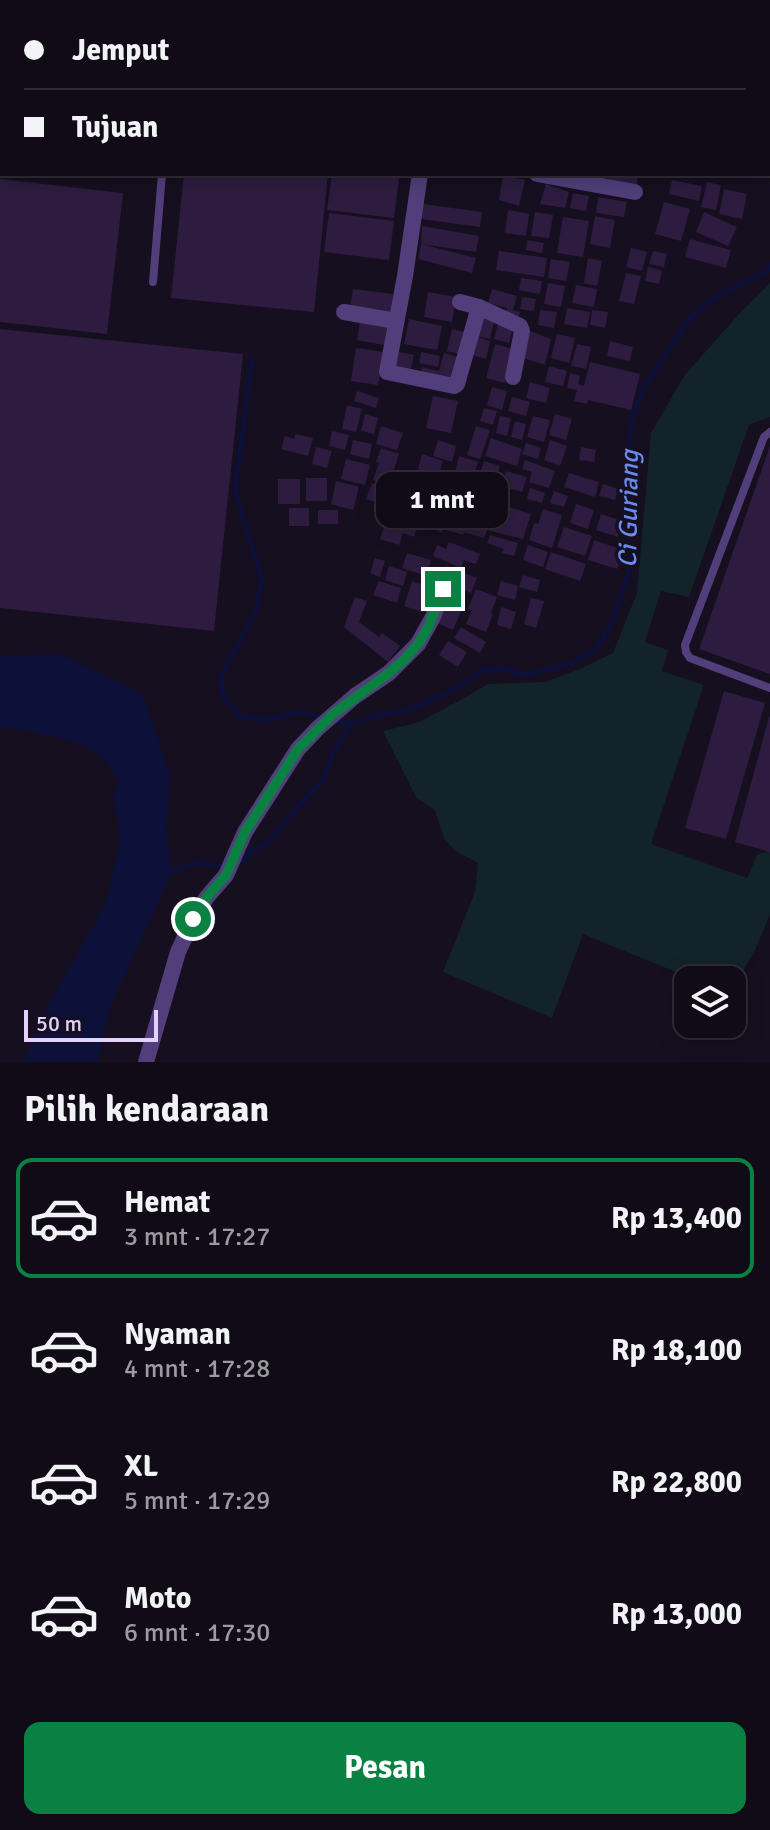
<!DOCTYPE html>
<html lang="id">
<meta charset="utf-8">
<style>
:root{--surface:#100b17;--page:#191420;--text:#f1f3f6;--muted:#9c9ba1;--line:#302b36;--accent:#0b8043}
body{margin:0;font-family:Signika,sans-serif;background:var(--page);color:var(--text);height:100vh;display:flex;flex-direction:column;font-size:30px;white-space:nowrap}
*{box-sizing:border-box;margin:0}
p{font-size:26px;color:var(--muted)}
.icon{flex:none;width:44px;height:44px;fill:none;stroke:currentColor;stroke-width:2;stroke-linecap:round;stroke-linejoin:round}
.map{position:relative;height:1062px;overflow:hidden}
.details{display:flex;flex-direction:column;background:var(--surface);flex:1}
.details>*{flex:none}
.banner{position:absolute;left:0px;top:0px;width:770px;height:176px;box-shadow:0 4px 20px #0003,0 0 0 2px var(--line);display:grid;align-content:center;height:176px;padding:0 24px;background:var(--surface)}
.buttons{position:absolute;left:674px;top:966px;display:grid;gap:16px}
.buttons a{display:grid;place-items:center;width:72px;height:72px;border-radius:16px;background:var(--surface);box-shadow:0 4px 20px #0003,0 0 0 2px var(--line);font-size:40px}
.scale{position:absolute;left:24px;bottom:20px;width:134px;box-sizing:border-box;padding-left:8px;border:4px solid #e2d1fb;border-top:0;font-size:22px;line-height:28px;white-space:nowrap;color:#e2d1fb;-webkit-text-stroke:6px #160f1f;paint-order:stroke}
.end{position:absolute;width:36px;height:36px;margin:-18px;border:10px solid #0b8043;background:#fff;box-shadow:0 0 0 4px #fff}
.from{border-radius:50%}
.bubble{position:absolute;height:56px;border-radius:16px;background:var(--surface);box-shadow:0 4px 20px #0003,0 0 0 2px var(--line);font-size:26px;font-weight:800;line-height:56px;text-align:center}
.banner b{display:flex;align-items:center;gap:28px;height:76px;font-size:30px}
.banner b+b{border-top:2px solid var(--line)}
.banner i{width:20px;height:20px;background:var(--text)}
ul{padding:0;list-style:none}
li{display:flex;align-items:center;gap:24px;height:120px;margin:0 16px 12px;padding:0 8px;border:4px solid transparent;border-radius:16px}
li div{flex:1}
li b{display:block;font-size:30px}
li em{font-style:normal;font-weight:800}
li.on{border-color:var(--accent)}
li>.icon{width:72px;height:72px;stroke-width:1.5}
h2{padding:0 24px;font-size:36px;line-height:96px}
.primary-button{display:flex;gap:16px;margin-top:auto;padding:16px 24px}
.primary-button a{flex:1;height:92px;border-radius:16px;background:var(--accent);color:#fff;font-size:32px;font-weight:800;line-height:92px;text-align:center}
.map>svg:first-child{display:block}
.green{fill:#122329}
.water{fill:#0d113a}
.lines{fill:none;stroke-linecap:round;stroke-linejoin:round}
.stream{stroke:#0d113a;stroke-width:5}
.building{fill:#2d1c3f}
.lane{stroke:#513e7a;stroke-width:8}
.street{stroke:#513e7a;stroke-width:16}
.route{stroke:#0b8043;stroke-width:10}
.labels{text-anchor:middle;stroke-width:7;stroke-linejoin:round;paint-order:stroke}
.water-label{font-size:26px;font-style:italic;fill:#688bf2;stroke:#160f1f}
</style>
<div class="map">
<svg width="770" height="1062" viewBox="0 0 770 1062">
<rect width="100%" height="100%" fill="#160f1f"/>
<path class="green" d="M770 283V417L749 425 689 597 661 591 645 642 668 650 662 671 704 685 651 844 747 878 757 855 770 850V914L756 948 732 990V980H695L583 934 552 1018 443 972 475 892 478 863 455 851 444 838 435 810 416 797 383 731 419 722 457 702 488 684 545 682 580 669 613 653 637 593 651 433 684 376 738 315Z"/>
<path class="water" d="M59 654 143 694 170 775 166 829 172 872 109 1009 98 1062H23L42 1017 106 903 121 837 113 798 119 782C116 776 113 770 109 765 90 739 36 733 6 727L0 728V656Z"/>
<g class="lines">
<g class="stream">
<path d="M252 358 235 491 262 580 255 614 221 675 223 696 240 717 266 720 300 712 322 718"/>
<path d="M332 720 351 724"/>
<path d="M238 862 245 860 250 852 269 842 286 820 323 780 332 755 351 724 375 716 403 711 428 702 455 689 481 671 504 669 524 675 571 664 596 649 612 623 629 573 627 468 631 423 643 389 689 319 712 299 767 271 770 265"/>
<path d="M168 873 195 863 223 866 228 865"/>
</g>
</g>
<g class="building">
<path d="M184 174H328L314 312 171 298Z"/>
<path d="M332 174H365L399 178 394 218 327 210Z"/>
<path d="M609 174H638L637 186 608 184Z"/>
<path d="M503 175 525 180 519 206 499 200Z"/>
<path d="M0 179 123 193 107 334 0 322Z"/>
<path d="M672 180 702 186 699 201 669 194Z"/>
<path d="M707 182 721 185 716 210 701 207Z"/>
<path d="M546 184 569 192 565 208 540 204Z"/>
<path d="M724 189 747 194 742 219 719 214Z"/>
<path d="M573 193 589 196 586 211 570 208Z"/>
<path d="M598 197 627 202 624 217 596 213Z"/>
<path d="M664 202 690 209 681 241 655 234Z"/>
<path d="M423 204 482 212 480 227 421 219Z"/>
<path d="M508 210 529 214 526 236 505 233Z"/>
<path d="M535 212 553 215 549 238 531 236Z"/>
<path d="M704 212 737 227 728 246 696 232Z"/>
<path d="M329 213 394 221 389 260 324 252Z"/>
<path d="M595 216 615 220 610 248 590 244Z"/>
<path d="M563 217 589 221 583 257 557 253Z"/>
<path d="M422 226 479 236 476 252 421 244 476 258 472 273 418 259 421 244Z"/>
<path d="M690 239 731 250 726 268 685 257Z"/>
<path d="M527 240 544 243 542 253 526 250Z"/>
<path d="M631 248 647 252 642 271 626 267Z"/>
<path d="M499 251 547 258 544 277 496 270Z"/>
<path d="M653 251 667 254 664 267 649 264Z"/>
<path d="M588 258 602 261 597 286 584 283Z"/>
<path d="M551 259 570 262 566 281 548 278Z"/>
<path d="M648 267 662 271 659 284 645 281Z"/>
<path d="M626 273 641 276 634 304 619 301Z"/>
<path d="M521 278 542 281 540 294 519 290Z"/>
<path d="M548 283 565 286 561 307 544 304Z"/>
<path d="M576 285 597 289 594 307 572 303Z"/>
<path d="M353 289 393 294 390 314 350 308Z"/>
<path d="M492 289 517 296 513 310 520 312 518 320 505 317 507 308 488 303Z"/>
<path d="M428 292 456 297 452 322 424 317Z"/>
<path d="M522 297 536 299 534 311 520 309Z"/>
<path d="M567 308 590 312 587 328 564 324Z"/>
<path d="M540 310 557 312 554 328 538 325Z"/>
<path d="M592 310 608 312 605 328 590 325Z"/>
<path d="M481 315 495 318 490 339 475 336Z"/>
<path d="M409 319 442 326 437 350 404 344Z"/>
<path d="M360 322 392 328 389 346 357 340Z"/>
<path d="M498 323 513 328 509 343 494 339Z"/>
<path d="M0 329 243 354 214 631 0 608Z"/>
<path d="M452 329 469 333 463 355 447 351Z"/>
<path d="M530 331 551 339 545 365 523 358Z"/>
<path d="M557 334 575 338 569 363 551 358Z"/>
<path d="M477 337 490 341 486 359 472 355Z"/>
<path d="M610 341 633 347 630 361 607 356Z"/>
<path d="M495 344 514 349 505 383 486 378Z"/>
<path d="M577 344 591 347 586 369 571 366Z"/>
<path d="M356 348 384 352 378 385 351 381Z"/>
<path d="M399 352 414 355 411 369 396 366Z"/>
<path d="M421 352 440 356 438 367 419 363Z"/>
<path d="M444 353 461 358 455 380 420 376 422 367 439 371Z"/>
<path d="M590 362 640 374 631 410 588 400 587 404 574 401 577 390 567 388 570 373 580 376 578 384 584 386Z"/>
<path d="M549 366 567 371 563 386 545 382Z"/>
<path d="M530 382 550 388 546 403 526 398Z"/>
<path d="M492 387 507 391 502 410 487 405Z"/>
<path d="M357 391 379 398 376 408 354 401Z"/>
<path d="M433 396 458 401 451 433 426 428Z"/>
<path d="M512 397 530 402 526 416 508 411Z"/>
<path d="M347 405 362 409 356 432 342 429Z"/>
<path d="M484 408 497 411 493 425 480 421Z"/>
<path d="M365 414 378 418 374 434 361 431Z"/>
<path d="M555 414 572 419 566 440 549 435Z"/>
<path d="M500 416 511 418 507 436 496 433Z"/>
<path d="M533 416 550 420 544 442 527 437Z"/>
<path d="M515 421 526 424 522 440 511 437Z"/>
<path d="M381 426 403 433 397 450 376 444Z"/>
<path d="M476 426 490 430 480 459 467 455Z"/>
<path d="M332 431 349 435 345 450 329 446Z"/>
<path d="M295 434 313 438 308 456 281 449 285 436 294 439Z"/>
<path d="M491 438 522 449 517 466 485 456Z"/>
<path d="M353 440 372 444 369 459 350 454Z"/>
<path d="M438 440 456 446 452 462 433 456Z"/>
<path d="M550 440 567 446 560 466 544 460Z"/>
<path d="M526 443 541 448 538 459 522 454Z"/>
<path d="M770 446V674L699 649Z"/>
<path d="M316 447 332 451 327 468 312 464Z"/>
<path d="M581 447 596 450 594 462 579 460Z"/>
<path d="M381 448 399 454 389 485 373 480 379 463 376 462Z"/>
<path d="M422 454 443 461 438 476 418 469Z"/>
<path d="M459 456 478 462 473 477 455 471Z"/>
<path d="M346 459 370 465 365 485 341 479Z"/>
<path d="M525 460 555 471 549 488 529 482 532 472 522 469Z"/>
<path d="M484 461 500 466 495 481 479 476Z"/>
<path d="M506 471 527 477 522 492 501 486Z"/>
<path d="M402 472 436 481 429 502 395 491Z"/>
<path d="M569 473 599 482 595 497 564 487Z"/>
<path d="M456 475 476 482 472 495 452 488Z"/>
<rect x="306" y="478" width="21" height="23"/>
<rect x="278" y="479" width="22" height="25"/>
<path d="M336 481 359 487 353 510 331 504Z"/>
<path d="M372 483 390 488 385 505 366 499Z"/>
<path d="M603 484 618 489 615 500 599 496Z"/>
<path d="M480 485 495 490 486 517 471 512Z"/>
<path d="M438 486 453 491 448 507 433 502Z"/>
<path d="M530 488 545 493 542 503 527 499Z"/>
<path d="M554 491 568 496 564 507 550 503Z"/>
<path d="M393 501 408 506 405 514 409 515 407 522 418 525 414 537 403 533 399 545 380 539Z"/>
<path d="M497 503 531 514 523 539 487 530 484 538 464 532 463 535 443 529 442 532 419 524 425 506 489 527Z"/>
<path d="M576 504 594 510 588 529 570 523Z"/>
<rect x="289" y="508" width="20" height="18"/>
<path d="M543 509 562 515 552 548 529 540 534 523 538 524Z"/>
<rect x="318" y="510" width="20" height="14"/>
<path d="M601 514 623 521 618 537 596 530Z"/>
<path d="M564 527 592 536 585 556 557 547Z"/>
<path d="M490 535 518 543 514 556 502 553 504 549 487 543Z"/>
<path d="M594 540 623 550 617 569 588 560Z"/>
<path d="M449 542 480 554 476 564 464 560 461 568 433 556 437 545 446 549Z"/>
<path d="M528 545 548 552 543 567 523 560Z"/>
<path d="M551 552 586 564 580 581 545 569Z"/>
<path d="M407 553 431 560 426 576 402 568Z"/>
<path d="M375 558 385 561 380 577 370 573Z"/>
<path d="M389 566 407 572 403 586 385 580Z"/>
<path d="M446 566 477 578 471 593 460 588 459 592 439 584Z"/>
<path d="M523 575 540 580 537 592 519 587Z"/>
<path d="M379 581 401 588 397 603 373 595Z"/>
<path d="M412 581 431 587 422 612 404 606Z"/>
<path d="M501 581 518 586 515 600 497 595Z"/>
<path d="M476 589 497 597 491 613 493 614 486 632 466 624 472 610 468 609Z"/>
<path d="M447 595 465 602 453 630 435 622Z"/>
<path d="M355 597 367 601 359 622 379 637 382 633 400 646 388 662 344 627Z"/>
<path d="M531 598 544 601 536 628 524 624Z"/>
<path d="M501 607 516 612 511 629 497 625Z"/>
<path d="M461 627 486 642 480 653 454 638Z"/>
<path d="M448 641 467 652 458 667 439 655Z"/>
<path d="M724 691 765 703 726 839 685 828Z"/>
<path d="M769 717H770V852L735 842Z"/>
</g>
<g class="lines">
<g class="lane">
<path d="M177 2 178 0"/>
<path d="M153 282 162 174"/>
<path d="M770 432 764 437 685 645 686 652 690 658 770 688"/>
</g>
<g class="street">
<path d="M398 0 400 2"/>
<path d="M420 174 405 276 387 372 454 386 457 384 479 307"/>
<path d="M537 174 635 192"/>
<path d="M460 302 479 307 520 326 522 331 513 377"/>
<path d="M344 312 396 321"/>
<path d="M146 1062 178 952 193 919 207 897 226 875 245 832 298 749 318 728 355 696 389 673 418 644 433 617 443 589"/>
</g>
</g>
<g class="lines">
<path class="route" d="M193 919 207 897 226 875 245 832 298 749 333 714 389 673 405 659 418 644 428 628 443 589"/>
</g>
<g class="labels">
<g class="water-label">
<text transform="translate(628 509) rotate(-89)" y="9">Ci Guriang</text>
</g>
</g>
</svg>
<div class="buttons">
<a><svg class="icon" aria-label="layers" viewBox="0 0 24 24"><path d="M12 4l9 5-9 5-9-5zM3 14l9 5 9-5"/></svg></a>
</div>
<div class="scale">50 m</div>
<i class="end from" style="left:193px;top:919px"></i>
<i class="end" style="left:443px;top:589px"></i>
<div class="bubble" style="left:376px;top:472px;width:132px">1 mnt</div>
<div class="banner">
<b><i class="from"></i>Jemput</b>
<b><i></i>Tujuan</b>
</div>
</div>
<section class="details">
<h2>Pilih kendaraan</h2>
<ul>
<li class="on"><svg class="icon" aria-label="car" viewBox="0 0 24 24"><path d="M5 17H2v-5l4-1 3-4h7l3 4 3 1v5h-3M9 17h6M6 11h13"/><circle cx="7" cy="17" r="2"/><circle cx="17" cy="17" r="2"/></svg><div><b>Hemat</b><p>3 mnt · 17:27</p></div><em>Rp 13,400</em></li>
<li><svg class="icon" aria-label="car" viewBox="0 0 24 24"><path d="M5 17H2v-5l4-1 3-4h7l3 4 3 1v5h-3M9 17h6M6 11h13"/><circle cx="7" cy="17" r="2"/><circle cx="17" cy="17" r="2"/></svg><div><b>Nyaman</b><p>4 mnt · 17:28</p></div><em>Rp 18,100</em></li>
<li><svg class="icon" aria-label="car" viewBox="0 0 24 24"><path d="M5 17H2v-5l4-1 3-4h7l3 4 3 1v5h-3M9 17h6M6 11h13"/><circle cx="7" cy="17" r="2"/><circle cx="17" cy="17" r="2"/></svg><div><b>XL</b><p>5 mnt · 17:29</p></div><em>Rp 22,800</em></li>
<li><svg class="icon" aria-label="car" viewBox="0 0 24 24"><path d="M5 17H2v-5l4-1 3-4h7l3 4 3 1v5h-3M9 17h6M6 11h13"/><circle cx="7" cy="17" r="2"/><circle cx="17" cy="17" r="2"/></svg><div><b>Moto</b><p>6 mnt · 17:30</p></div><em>Rp 13,000</em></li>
</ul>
<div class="primary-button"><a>Pesan</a></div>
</section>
